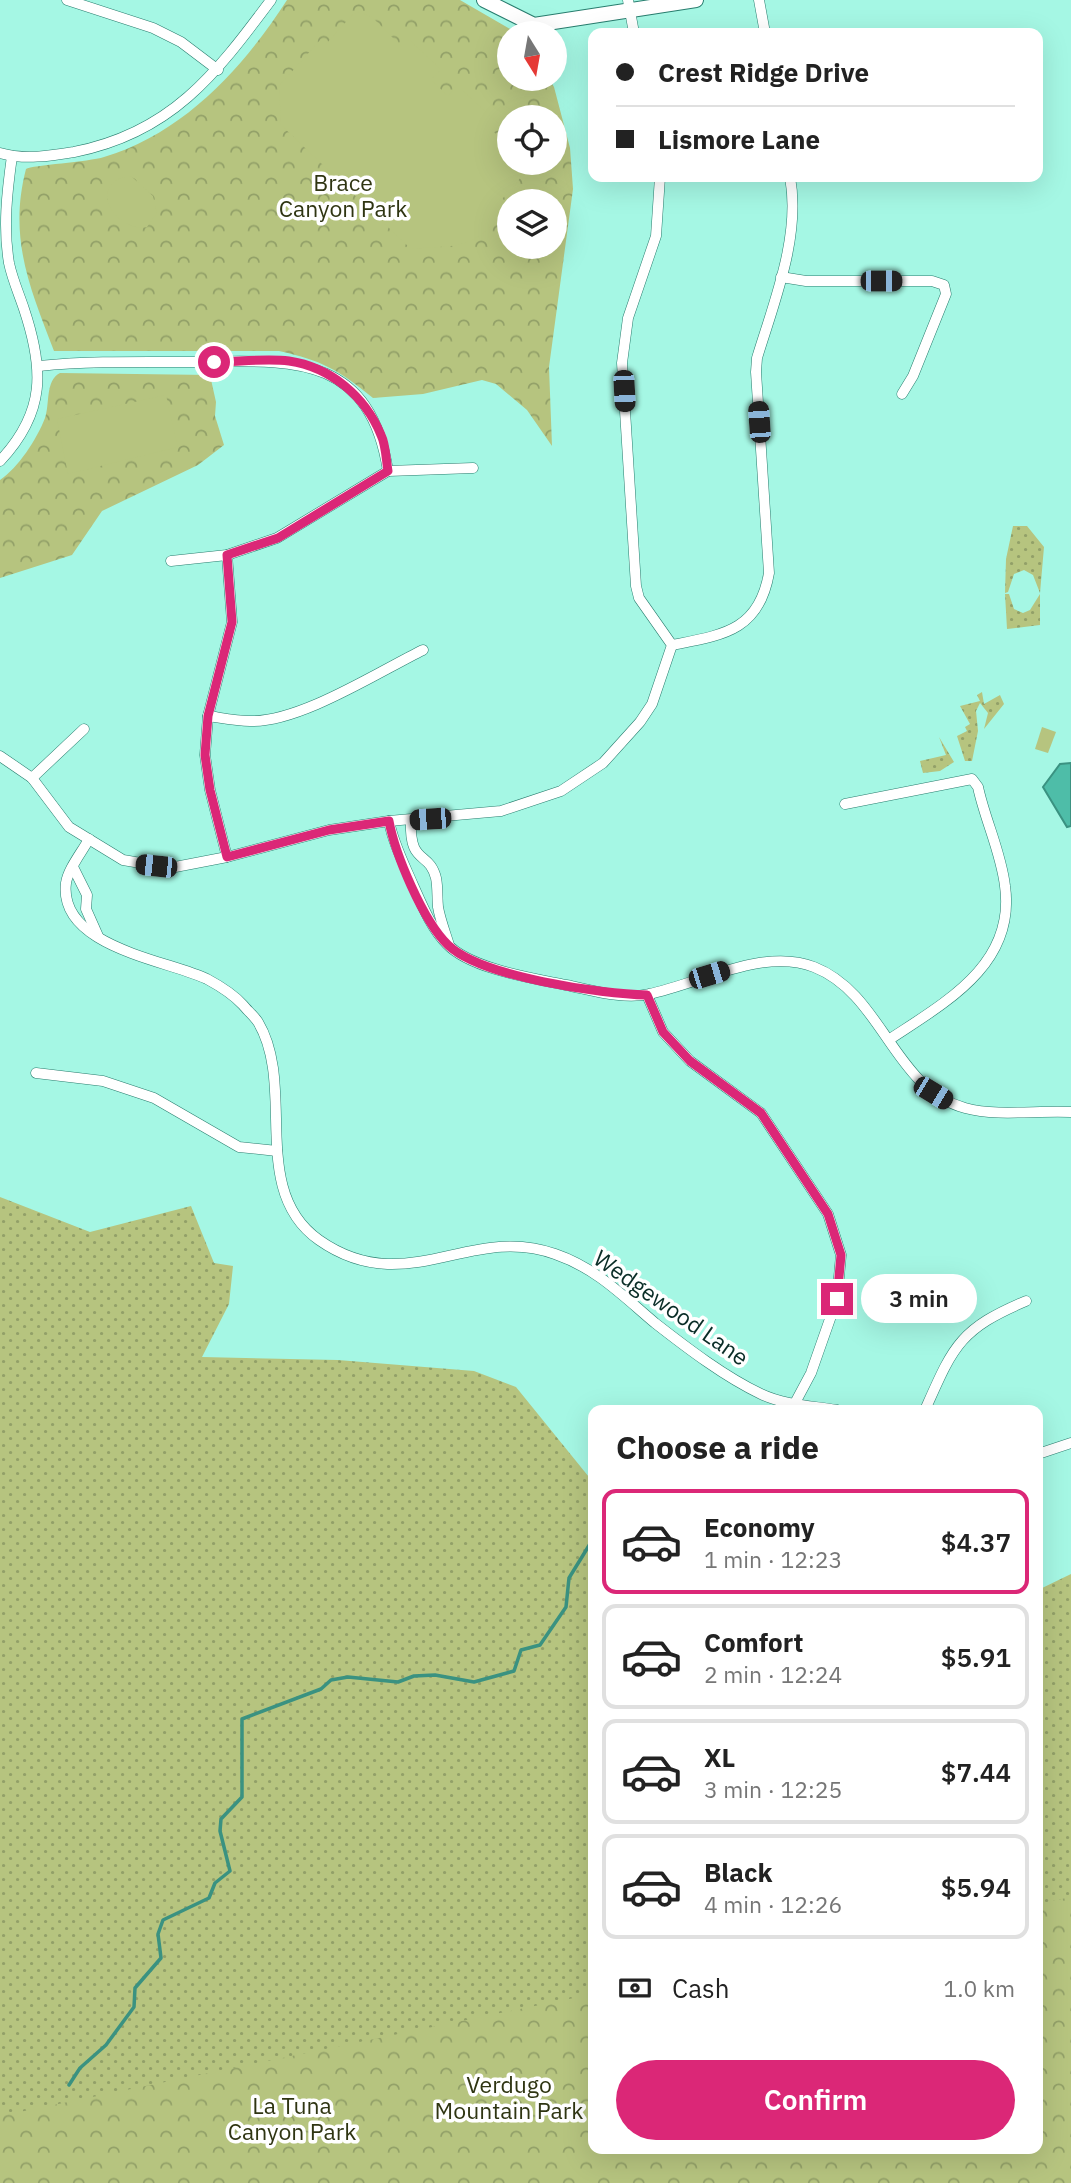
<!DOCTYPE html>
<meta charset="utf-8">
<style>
:root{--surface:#fff;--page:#f2f2f2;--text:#222;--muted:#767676;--line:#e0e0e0;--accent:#db2777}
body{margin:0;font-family:"IBM Plex Sans",sans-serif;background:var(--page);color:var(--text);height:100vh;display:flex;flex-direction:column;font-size:26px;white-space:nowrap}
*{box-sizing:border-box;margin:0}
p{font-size:23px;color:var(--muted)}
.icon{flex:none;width:38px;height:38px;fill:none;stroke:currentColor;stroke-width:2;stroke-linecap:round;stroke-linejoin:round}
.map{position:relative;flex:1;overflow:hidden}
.drawer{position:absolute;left:588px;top:1405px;width:455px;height:749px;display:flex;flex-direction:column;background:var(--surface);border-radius:14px;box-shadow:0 7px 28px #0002}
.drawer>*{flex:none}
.banner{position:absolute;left:588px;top:28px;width:455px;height:154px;border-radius:14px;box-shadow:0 7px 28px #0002;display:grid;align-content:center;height:154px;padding:0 28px;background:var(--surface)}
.needle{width:46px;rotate:169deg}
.controls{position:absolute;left:497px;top:21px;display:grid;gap:14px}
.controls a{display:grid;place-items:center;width:70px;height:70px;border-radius:50%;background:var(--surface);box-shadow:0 7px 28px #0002;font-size:35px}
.end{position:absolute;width:32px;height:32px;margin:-16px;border:9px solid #db2777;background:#fff;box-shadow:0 0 0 4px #fff}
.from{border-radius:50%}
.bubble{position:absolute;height:49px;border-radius:24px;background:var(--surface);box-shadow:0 7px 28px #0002;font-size:23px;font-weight:600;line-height:49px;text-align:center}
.car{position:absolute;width:21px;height:42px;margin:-21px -10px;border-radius:9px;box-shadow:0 0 5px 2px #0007;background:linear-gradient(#222 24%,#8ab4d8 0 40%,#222 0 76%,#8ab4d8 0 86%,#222 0)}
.banner b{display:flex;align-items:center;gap:24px;height:66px;font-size:26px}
.banner b+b{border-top:2px solid var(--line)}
.banner i{width:18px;height:18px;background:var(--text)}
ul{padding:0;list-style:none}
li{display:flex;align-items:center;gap:21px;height:105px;margin:0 14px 10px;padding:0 14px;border:4px solid var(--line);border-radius:14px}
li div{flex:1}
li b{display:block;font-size:26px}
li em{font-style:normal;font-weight:600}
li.selected{border-color:var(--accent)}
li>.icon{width:63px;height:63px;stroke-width:1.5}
h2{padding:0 28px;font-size:32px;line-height:84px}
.pay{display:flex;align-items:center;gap:18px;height:77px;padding:0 28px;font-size:26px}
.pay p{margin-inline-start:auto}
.cta{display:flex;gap:14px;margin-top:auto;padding:14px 28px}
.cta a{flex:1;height:80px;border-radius:42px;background:var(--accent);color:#fff;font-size:28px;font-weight:600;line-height:80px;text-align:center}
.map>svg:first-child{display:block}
.grass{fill:url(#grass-dots)}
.park{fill:url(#park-crowns);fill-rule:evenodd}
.garden{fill:#b6c47f}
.water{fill:#4ebda8;stroke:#3a9281;stroke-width:2}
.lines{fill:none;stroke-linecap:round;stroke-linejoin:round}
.stream{stroke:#3a9281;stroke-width:3.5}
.street-casing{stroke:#287d6e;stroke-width:11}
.secondary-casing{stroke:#287d6e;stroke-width:16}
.street{stroke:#fff;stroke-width:10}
.secondary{stroke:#fff;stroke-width:14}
.route{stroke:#db2777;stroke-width:9}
.labels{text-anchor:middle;stroke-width:7;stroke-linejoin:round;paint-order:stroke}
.park-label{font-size:23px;fill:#2f3512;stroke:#fff}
.street-label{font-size:23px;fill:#0a2d27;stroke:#fff}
</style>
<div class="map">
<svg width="1071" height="2183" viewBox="0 0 1071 2183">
<defs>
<pattern id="grass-dots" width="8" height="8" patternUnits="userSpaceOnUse" patternTransform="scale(1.75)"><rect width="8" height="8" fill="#b6c47f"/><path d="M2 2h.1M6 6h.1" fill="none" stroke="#92a068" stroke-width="1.8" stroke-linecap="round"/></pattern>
<pattern id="park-crowns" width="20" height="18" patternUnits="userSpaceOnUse" patternTransform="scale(1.75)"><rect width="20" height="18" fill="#b6c47f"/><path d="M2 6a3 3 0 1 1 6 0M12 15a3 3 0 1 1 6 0" fill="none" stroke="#92a068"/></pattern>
</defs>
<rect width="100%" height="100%" fill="#a5f7e4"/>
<g class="grass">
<path d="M1013 526H1027L1044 547 1040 593 1033 575 1024 570 1014 574 1008 592 1005 593 1006 559Z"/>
<path d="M1005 594H1009L1014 609 1023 613 1030 610 1040 594V625L1007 629Z"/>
<path d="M982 692 984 704 1000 695 1004 704 984 729 988 713 980 703 976 711 978 731 972 761H965L957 736 967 731 965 727 970 724 960 706 980 701 977 695Z"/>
<path d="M939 737 954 762 940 771 923 773 920 761 946 755Z"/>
<path d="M0 1197 90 1232 191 1206 214 1263 233 1266 229 1304 202 1357 338 1360 474 1371 516 1387 593 1482V2149H1038V1590L1071 1574V2183H0Z"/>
</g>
<g class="park">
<path d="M287 0H460L517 33H509V79H549L554 87 570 148 573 189 549 367 552 446 527 410 496 384 482 380 423 394 373 398C337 369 323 361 279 351H54C30 288 8 238 26 169 32 165 89 162 104 157 184 133 243 68 287 0ZM509 117H555V163H509ZM509 201H555V247H509Z"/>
<path d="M60 373 210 375 216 402 215 416 224 445 198 465 102 511 72 555 0 578V480C18 468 37 439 45 418 50 405 45 380 60 373Z"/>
<path d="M1071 1897V2183H0V2116L593 1994V2149H1038V1904Z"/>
</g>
<g class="garden">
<path d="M359 12 372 17 402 47 409 40 441 69 431 80 448 96 454 89H461L500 125 494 132 509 148V163L523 164C525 181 505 195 494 207L502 215C470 251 456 245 411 249L281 125 279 86 321 39 326 44 353 14Z"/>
<path d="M131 176 153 196 157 213 147 227C123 232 93 199 115 181 119 178 126 177 131 176Z"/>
<path d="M166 395 178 447 68 474 57 419Z"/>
<path d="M1042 727 1056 732 1048 753 1035 749Z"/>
</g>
<path class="water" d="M1071 763V826L1067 827 1043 787 1060 764Z"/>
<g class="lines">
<path class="stream" d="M69 2085 80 2068 106 2045 134 2007 135 1988 161 1958 158 1934 163 1920 209 1898 215 1883 230 1871 220 1831 221 1819 242 1797V1719L321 1689 331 1680 348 1677 398 1682 414 1676 435 1675 474 1682 514 1671 521 1650 540 1645 566 1607 569 1578 593 1539"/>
<defs>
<g id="street">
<path d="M67 0 153 28 181 42 218 70"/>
<path d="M628 0 634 33"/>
<path d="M759 0 765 33"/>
<path d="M0 153C24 160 50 156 74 152 171 133 215 75 271 0"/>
<path d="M781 277 806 281H932L944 285 946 294 913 376 902 394"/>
<path d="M39 366C89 361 138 362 188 362 286 361 369 349 388 471"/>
<path d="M0 461C46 412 44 369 24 309 19 294 12 278 9 263 3 227 7 192 12 156"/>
<path d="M227 555 232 622 208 716 205 755 210 790 227 857"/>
<path d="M171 561 227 555 277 538 388 471 473 468"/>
<path d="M672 645C723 635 759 631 769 573L756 372 757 358C774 302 801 236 790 177"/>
<path d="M208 716C222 718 236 721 250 721 299 723 378 672 423 650"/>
<path d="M0 756 32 778 69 827 123 860 170 868 227 857 329 830 389 821 501 811 561 791 603 763 640 722 652 704 672 645 639 598 636 586 622 363 628 318 656 236 660 177"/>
<path d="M32 778 84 729"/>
<path d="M845 804 972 779 978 787C985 820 1001 852 1005 886 1016 964 946 1002 890 1039"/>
<path d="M411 820C409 866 429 850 436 878 438 888 437 897 438 907 440 919 445 932 449 945"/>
<path d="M389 821C393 843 404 864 413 885 422 905 431 928 447 944 471 969 532 978 566 985 592 990 623 1000 649 994 699 984 763 947 814 967 883 994 893 1088 965 1108 998 1117 1038 1110 1071 1112"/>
<path d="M89 839C82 852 68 869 66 883 58 947 167 960 207 979 220 986 233 994 243 1005 247 1010 254 1016 258 1022 297 1087 248 1190 319 1240 406 1301 470 1223 555 1254 596 1268 623 1296 655 1323 687 1348 725 1377 761 1394 784 1405 813 1406 837 1410"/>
<path d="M73 867 87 895 86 909 98 936"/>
<path d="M647 995 663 1032 690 1061 761 1113 828 1214 841 1255 837 1299 811 1373 795 1403"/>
<path d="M36 1073 103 1081 154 1098 239 1147 277 1151"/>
<path d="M925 1410C953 1347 959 1329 1026 1301"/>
<path d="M1038 1454 1071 1443"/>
</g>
<path id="secondary" d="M484 0 534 25 696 0"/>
</defs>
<use href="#street" class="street-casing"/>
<use href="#secondary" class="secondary-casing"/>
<use href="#street" class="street"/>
<use href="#secondary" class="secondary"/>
</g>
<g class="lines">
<path class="route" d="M214 362C238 362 265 358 289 361 330 367 365 396 381 435 386 445 386 460 388 471L278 538 227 555 232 622 208 716 205 755 210 790 227 857 329 830 389 821C395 854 423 921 448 945 481 977 601 994 647 995L663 1032 690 1061 761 1113 828 1214 841 1255 837 1299"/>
</g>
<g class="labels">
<g class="park-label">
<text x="343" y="191">Brace<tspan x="343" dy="26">Canyon Park</tspan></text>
<text x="509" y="2093">Verdugo<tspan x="509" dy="26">Mountain Park</tspan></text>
<text x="292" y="2114">La Tuna<tspan x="292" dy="26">Canyon Park</tspan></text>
</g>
<g class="street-label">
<text transform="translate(671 1308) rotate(35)" y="8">Wedgewood Lane</text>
</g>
</g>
</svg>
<div class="controls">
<a><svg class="needle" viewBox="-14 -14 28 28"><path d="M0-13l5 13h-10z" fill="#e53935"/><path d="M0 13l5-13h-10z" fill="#767676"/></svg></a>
<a><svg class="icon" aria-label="locate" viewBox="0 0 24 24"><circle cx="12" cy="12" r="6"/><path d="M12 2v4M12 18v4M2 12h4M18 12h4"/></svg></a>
<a><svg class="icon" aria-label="layers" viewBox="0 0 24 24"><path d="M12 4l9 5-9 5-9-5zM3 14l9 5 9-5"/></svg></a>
</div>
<i class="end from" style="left:214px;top:362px"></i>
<i class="end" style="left:837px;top:1299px"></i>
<div class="bubble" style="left:861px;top:1274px;width:116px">3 min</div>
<i class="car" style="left:881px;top:281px;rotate:90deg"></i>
<i class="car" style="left:624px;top:391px;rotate:177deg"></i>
<i class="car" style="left:759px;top:422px;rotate:356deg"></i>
<i class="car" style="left:430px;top:819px;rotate:266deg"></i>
<i class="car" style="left:156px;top:866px;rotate:276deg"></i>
<i class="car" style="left:709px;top:975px;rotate:73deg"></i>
<i class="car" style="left:933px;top:1093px;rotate:121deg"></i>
<div class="banner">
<b><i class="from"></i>Crest Ridge Drive</b>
<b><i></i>Lismore Lane</b>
</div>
<section class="drawer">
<h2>Choose a ride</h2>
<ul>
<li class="selected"><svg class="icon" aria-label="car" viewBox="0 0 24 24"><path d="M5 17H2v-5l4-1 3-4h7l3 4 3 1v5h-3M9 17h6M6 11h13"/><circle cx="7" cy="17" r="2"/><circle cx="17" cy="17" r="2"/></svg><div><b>Economy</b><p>1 min · 12:23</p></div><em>$4.37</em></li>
<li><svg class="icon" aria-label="car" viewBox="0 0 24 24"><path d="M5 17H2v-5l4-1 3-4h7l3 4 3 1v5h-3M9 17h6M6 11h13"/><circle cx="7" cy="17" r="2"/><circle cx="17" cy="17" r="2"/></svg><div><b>Comfort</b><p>2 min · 12:24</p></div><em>$5.91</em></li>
<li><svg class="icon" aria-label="car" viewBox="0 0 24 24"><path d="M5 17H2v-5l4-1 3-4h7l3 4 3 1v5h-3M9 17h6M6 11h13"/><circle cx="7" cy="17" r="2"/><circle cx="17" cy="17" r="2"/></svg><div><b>XL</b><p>3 min · 12:25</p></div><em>$7.44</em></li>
<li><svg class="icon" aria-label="car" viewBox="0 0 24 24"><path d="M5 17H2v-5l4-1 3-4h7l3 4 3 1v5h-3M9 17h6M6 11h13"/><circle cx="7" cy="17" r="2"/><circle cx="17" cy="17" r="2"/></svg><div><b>Black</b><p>4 min · 12:26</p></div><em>$5.94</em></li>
</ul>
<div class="pay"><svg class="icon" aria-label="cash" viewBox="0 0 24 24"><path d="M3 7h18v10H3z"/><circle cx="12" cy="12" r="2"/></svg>Cash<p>1.0 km</p></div>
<div class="cta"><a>Confirm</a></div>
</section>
</div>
